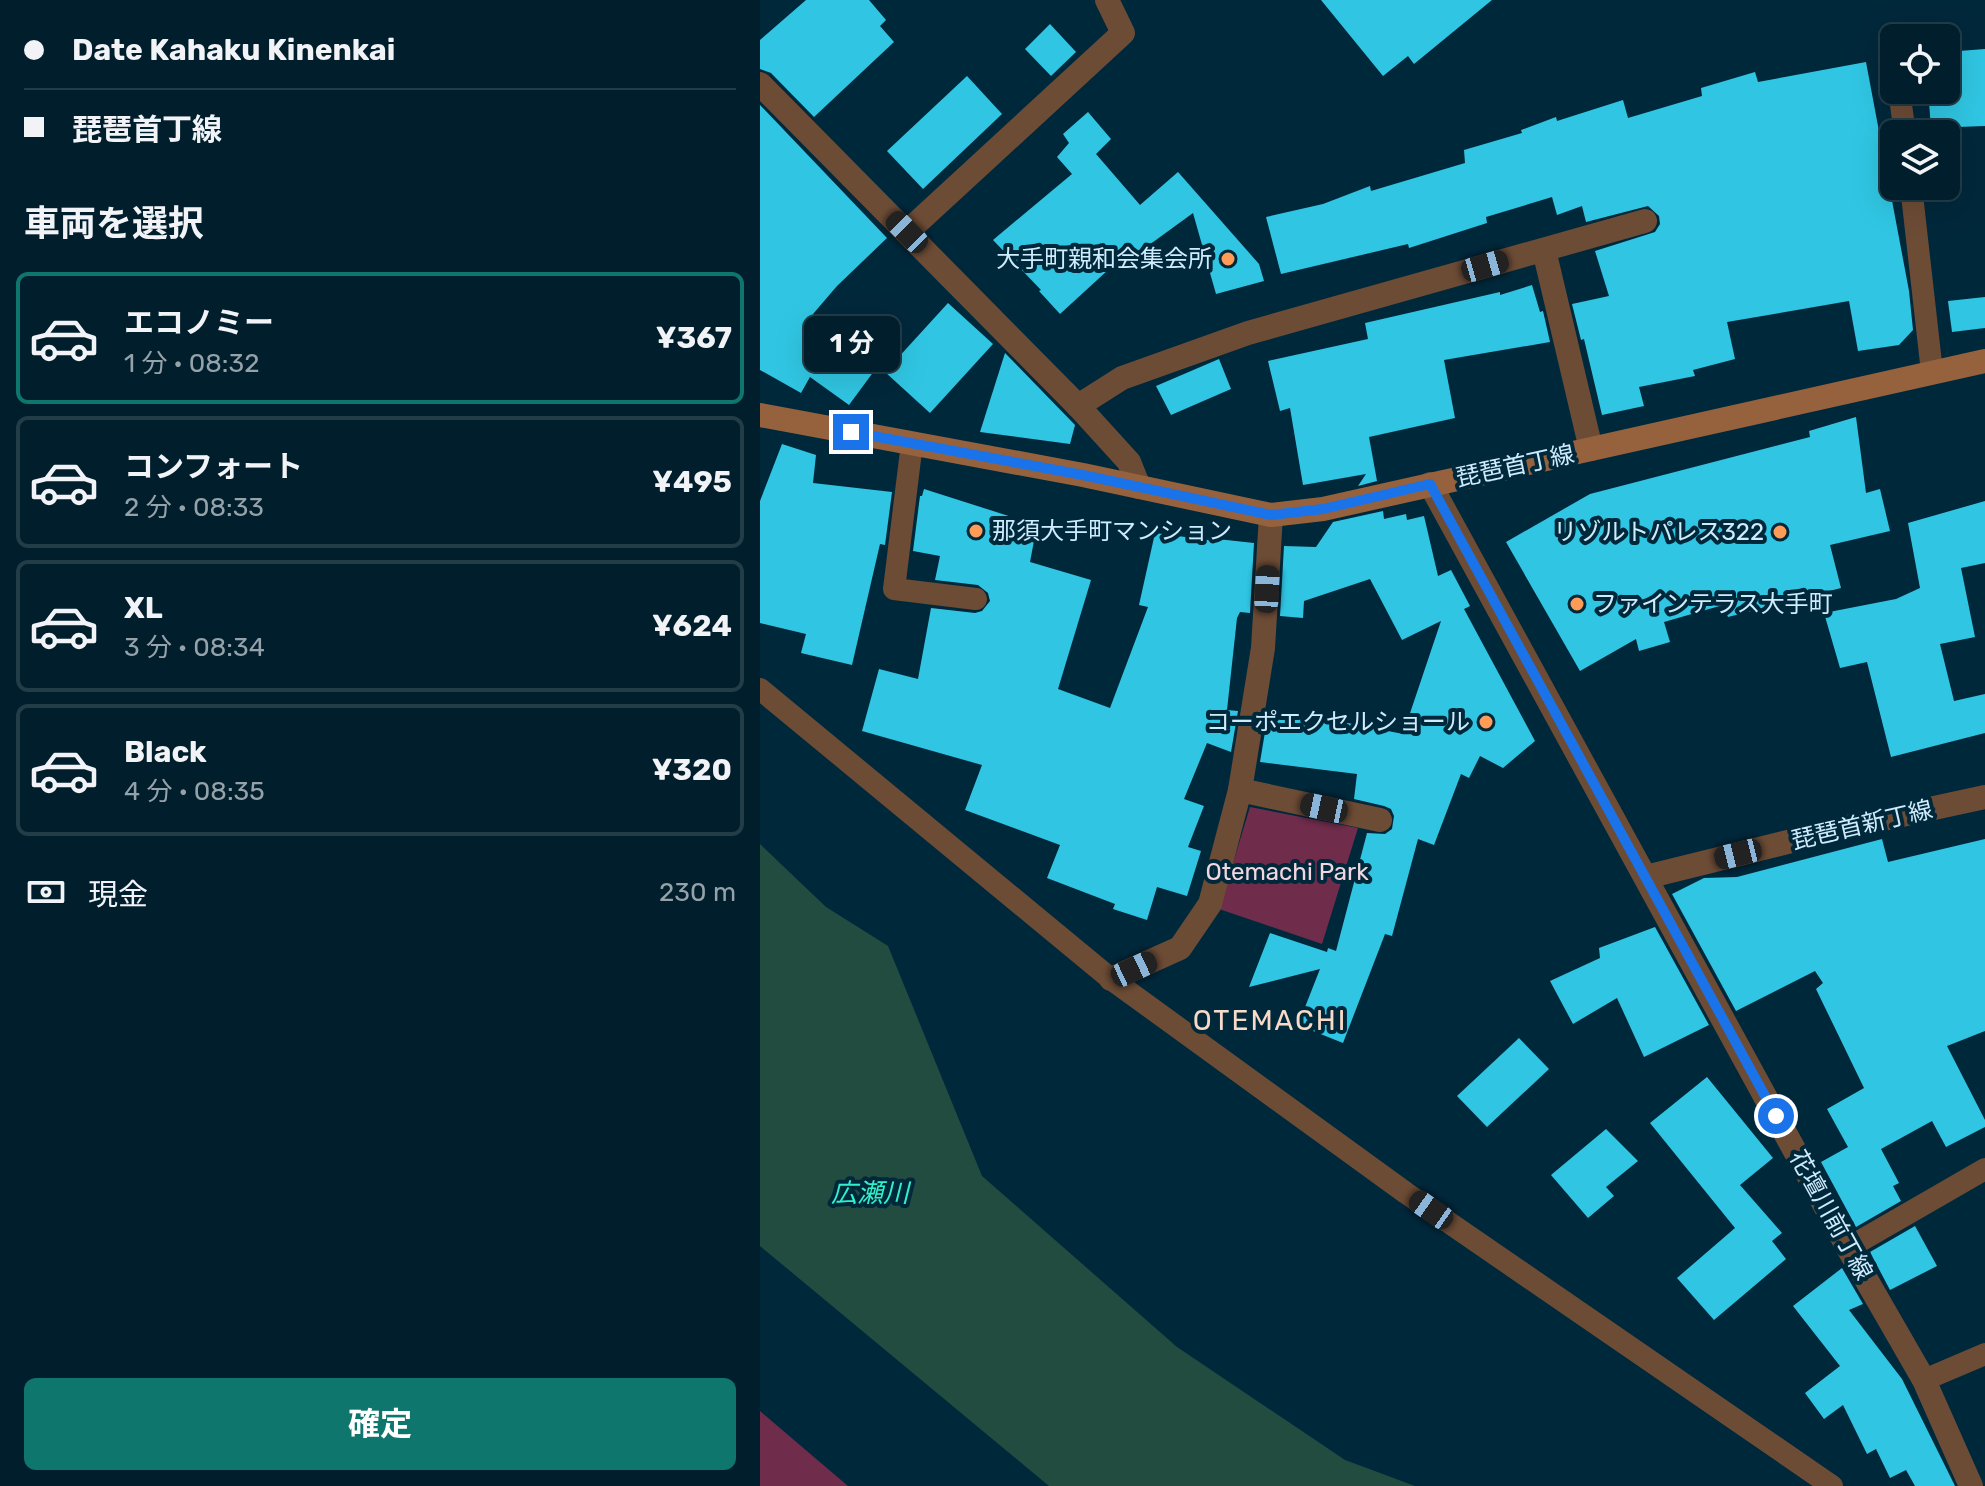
<!DOCTYPE html>
<html lang="ja">
<meta charset="utf-8">
<style>
:root{--surface:#001e2c;--page:#0e2b38;--text:#f1f3f6;--muted:#95a2a9;--line:#223c48;--accent:#0f766e}
body{margin:0;font-family:Rubik,"Noto Sans JP",sans-serif;background:var(--page);color:var(--text);height:100vh;display:flex;flex-direction:column;font-size:30px;white-space:nowrap}
*{box-sizing:border-box;margin:0}
p{font-size:26px;color:var(--muted)}
.icon{flex:none;width:44px;height:44px;fill:none;stroke:currentColor;stroke-width:2;stroke-linecap:round;stroke-linejoin:round}
.map{position:relative;flex:1;overflow:hidden}
.side{display:flex;flex-direction:column;background:var(--surface);width:760px}
.side>*{flex:none}
.guide{display:grid;align-content:center;height:176px;padding:0 24px;background:var(--surface)}
.fabs{position:absolute;left:1120px;top:24px;display:grid;gap:16px}
.fabs a{display:grid;place-items:center;width:80px;height:80px;border-radius:12px;background:var(--surface);box-shadow:0 8px 32px #0002,0 0 0 2px var(--line);font-size:40px}
.end{position:absolute;width:36px;height:36px;margin:-18px;border:10px solid #1a73e8;background:#fff;box-shadow:0 0 0 4px #fff}
.from{border-radius:50%}
.bubble{position:absolute;height:56px;border-radius:12px;background:var(--surface);box-shadow:0 8px 32px #0002,0 0 0 2px var(--line);font-size:26px;font-weight:700;line-height:56px;text-align:center}
.car{position:absolute;width:24px;height:48px;margin:-24px -12px;border-radius:10px;box-shadow:0 0 6px 2px #0007;background:linear-gradient(#222 24%,#8ab4d8 0 40%,#222 0 76%,#8ab4d8 0 86%,#222 0)}
.guide b{display:flex;align-items:center;gap:28px;height:76px;font-size:30px}
.guide b+b{border-top:2px solid var(--line)}
.guide i{width:20px;height:20px;background:var(--text)}
ul{padding:0;list-style:none}
li{display:flex;align-items:center;gap:24px;height:132px;margin:0 16px 12px;padding:0 8px;border:4px solid var(--line);border-radius:12px}
li div{flex:1}
li b{display:block;font-size:30px}
li em{font-style:normal;font-weight:700}
li.selected{border-color:var(--accent)}
li>.icon{width:72px;height:72px;stroke-width:1.5}
h2{padding:0 24px;font-size:36px;line-height:96px}
.pay{display:flex;align-items:center;gap:20px;height:88px;padding:0 24px;font-size:30px}
.pay p{margin-inline-start:auto}
.button{display:flex;gap:16px;margin-top:auto;padding:16px 24px}
.button a{flex:1;height:92px;border-radius:12px;background:var(--accent);color:#fff;font-size:32px;font-weight:700;line-height:92px;text-align:center}
main{display:flex;flex:1;min-height:0}
.map>svg:first-child{display:block}
.green{fill:#6f2c4b}
.water{fill:#234c41}
.building{fill:#30c6e3}
.lines{fill:none;stroke-linecap:round;stroke-linejoin:round}
.lane{stroke:#6d4c36;stroke-width:22}
.street{stroke:#6d4c36;stroke-width:24}
.secondary{stroke:#96623e;stroke-width:24}
.route{stroke:#1a73e8;stroke-width:10}
.poi-dot{fill:#fe9c57;stroke:#00283b;stroke-width:3}
.labels{text-anchor:middle;stroke-width:8;stroke-linejoin:round;paint-order:stroke}
.poi-label{font-size:24px;fill:#cfecfd;stroke:#00283b;text-anchor:end}
.street-label{font-size:24px;fill:#cfecfd;stroke:#00283b}
.park-label{font-size:24px;fill:#f0d7e0;stroke:#00283b}
.water-label{font-size:26px;font-style:italic;fill:#32f1ca;stroke:#00283b}
.quarter-label{font-size:28px;letter-spacing:2px;fill:#f7dac8;stroke:#00283b}
</style>
<main>
<section class="side">
<div class="guide">
<b><i class="from"></i>Date Kahaku Kinenkai</b>
<b><i></i>琵琶首丁線</b>
</div>
<h2>車両を選択</h2>
<ul>
<li class="selected"><svg class="icon" aria-label="car" viewBox="0 0 24 24"><path d="M5 17H2v-5l4-1 3-4h7l3 4 3 1v5h-3M9 17h6M6 11h13"/><circle cx="7" cy="17" r="2"/><circle cx="17" cy="17" r="2"/></svg><div><b>エコノミー</b><p>1 分 · 08:32</p></div><em>¥367</em></li>
<li><svg class="icon" aria-label="car" viewBox="0 0 24 24"><path d="M5 17H2v-5l4-1 3-4h7l3 4 3 1v5h-3M9 17h6M6 11h13"/><circle cx="7" cy="17" r="2"/><circle cx="17" cy="17" r="2"/></svg><div><b>コンフォート</b><p>2 分 · 08:33</p></div><em>¥495</em></li>
<li><svg class="icon" aria-label="car" viewBox="0 0 24 24"><path d="M5 17H2v-5l4-1 3-4h7l3 4 3 1v5h-3M9 17h6M6 11h13"/><circle cx="7" cy="17" r="2"/><circle cx="17" cy="17" r="2"/></svg><div><b>XL</b><p>3 分 · 08:34</p></div><em>¥624</em></li>
<li><svg class="icon" aria-label="car" viewBox="0 0 24 24"><path d="M5 17H2v-5l4-1 3-4h7l3 4 3 1v5h-3M9 17h6M6 11h13"/><circle cx="7" cy="17" r="2"/><circle cx="17" cy="17" r="2"/></svg><div><b>Black</b><p>4 分 · 08:35</p></div><em>¥320</em></li>
</ul>
<div class="pay"><svg class="icon" aria-label="cash" viewBox="0 0 24 24"><path d="M3 7h18v10H3z"/><circle cx="12" cy="12" r="2"/></svg>現金<p>230 m</p></div>
<div class="button"><a>確定</a></div>
</section>
<div class="map">
<svg width="1225" height="1486" viewBox="0 0 1225 1486">
<rect width="100%" height="100%" fill="#00283b"/>
<g class="green">
<path d="M490 807 598 828 562 944 459 909Z"/>
<path d="M0 1411 88 1486H0Z"/>
</g>
<path class="water" d="M0 844 66 907 128 946 222 1176 417 1347 585 1460 655 1486H289L0 1246Z"/>
<g class="building">
<path d="M46 0H109L126 20 120 26 134 42 54 117 11 73 0 69V40Z"/>
<path d="M561 0H732L654 64 648 56 623 76Z"/>
<path d="M290 24 316 52 291 76 265 49Z"/>
<path d="M1225 49V126L1171 128 1168 90H1186V52Z"/>
<path d="M1106 62 1149 291 1153 330 1139 345 1098 351 1089 301 967 322 975 359 933 370 935 376 879 387 884 406 842 415 824 339 821 340 812 304 849 296 835 251 895 232 900 224 899 216 888 206 826 222 822 206 797 215 792 197 726 217 727 223 649 248 648 244 521 274 506 217 563 204 610 186 611 191 705 163 704 150 762 133 761 130 796 117 797 121 863 100 868 118 942 96 941 88 995 72 998 82Z"/>
<path d="M207 76 242 114 163 189 127 151Z"/>
<path d="M0 105 127 238 77 286 53 314 120 363 89 405 50 377 41 393 0 370Z"/>
<path d="M328 112 351 139 336 154 380 205 418 172 499 264 504 281 456 294 433 213 363 264 360 259 300 314 279 291 281 290 233 240 312 174 297 157 309 143 303 134Z"/>
<path d="M772 285 780 312 783 311 790 342 684 360 695 418 609 437 617 481 598 486 606 474 543 485 530 408 520 411 508 361 608 339 605 323 740 292V295Z"/>
<path d="M1225 297V328L1192 332 1188 301Z"/>
<path d="M188 303 233 344 170 413 125 372Z"/>
<path d="M245 353 315 425 310 444 220 432Z"/>
<path d="M459 359 471 389 411 415 396 386Z"/>
<path d="M1096 417 1106 493 1120 489 1130 531 1070 545 1081 588 968 617 963 605 904 622 910 642 879 651 876 639 820 671 746 542 830 494 1050 437 1049 431Z"/>
<path d="M22 444 56 455 53 483 132 492 125 545 120 544 92 665 41 653 46 634 0 623V501Z"/>
<path d="M164 489 277 525 270 562 331 580 298 689 350 708 388 607 379 605 395 533 448 540V538L494 543 490 613 480 612 477 618 467 710 478 711 471 752 447 743 424 799 444 806 428 847 441 851 427 896 397 887 387 920 353 909 355 904 287 878 300 845 205 810 222 765 102 731 119 669 158 679 171 608 215 613 222 611 230 601 228 593 218 585 175 580 180 556 153 551 160 496H162Z"/>
<path d="M1225 501V563L1201 568 1215 637 1180 644 1194 701 1225 694V733L1131 757 1107 662 1080 668 1064 613 1136 599 1160 588 1148 523Z"/>
<path d="M623 511 624 519 646 514 647 520 664 516 678 576 691 570 710 606 704 609 775 741 743 768 720 756 709 778 701 774 674 845 658 839 632 936 625 934 583 1043 538 1025 560 969 489 987 510 933 567 952 568 948 576 951 607 833 625 834 632 829 634 816 631 809 624 806 594 799 597 774 500 762 508 714 568 719 643 734 681 621 642 640 610 579 544 601 543 618 520 616 524 546 556 547 573 522Z"/>
<path d="M1122 839 1128 862 1225 839V1031L1187 1046 1225 1120V1127L1186 1147 1172 1121 1121 1149 1139 1183 1133 1186 1141 1201 1096 1227 1061 1162 1088 1147 1067 1109 1104 1088 1056 989 1063 983 1055 971 976 1011 912 894 944 878 977 877Z"/>
<path d="M895 927 949 1025 884 1057 857 998 813 1024 790 981 840 958 839 948Z"/>
<path d="M759 1038 789 1069 727 1127 697 1096Z"/>
<path d="M947 1077 1013 1158 980 1185 1022 1233 1012 1241 1026 1259 954 1320 917 1278 975 1228 890 1123Z"/>
<path d="M846 1129 878 1161 846 1187 854 1196 828 1218 791 1175Z"/>
<path d="M1155 1226 1177 1266 1130 1290 1110 1252Z"/>
<path d="M1082 1268 1103 1304 1089 1310 1142 1379 1195 1486H1155L1146 1470 1130 1478 1116 1449 1107 1454 1083 1405 1064 1419 1045 1393 1080 1366 1033 1306Z"/>
</g>
<g class="lines">
<g class="lane">
<path d="M1139 90 1145 134"/>
<path d="M1151 186 1172 372"/>
<path d="M152 443 134 589 216 599"/>
<path d="M0 689 351 979 646 1193 1072 1486"/>
<path d="M1088 1248 1225 1169"/>
<path d="M1164 1380 1225 1354"/>
</g>
<g class="street">
<path d="M0 84 318 406 369 462 379 487"/>
<path d="M147 232 363 33 347 0"/>
<path d="M784 250 831 449"/>
<path d="M318 406 362 378 488 333 885 221"/>
<path d="M670 484 1088 1248 1164 1380 1211 1486"/>
<path d="M480 790 620 820"/>
<path d="M886 877 1100 824 1225 797"/>
<path d="M351 979 420 948 450 904 480 790 503 648 511 515"/>
</g>
<path class="secondary" d="M0 415 323 475 511 515 563 509 1225 361"/>
</g>
<g class="lines">
<path class="route" d="M91 432 323 475 511 515 563 509 670 484 1016 1116"/>
</g>
<g class="poi-dot">
<circle cx="468" cy="259" r="8"/>
<circle cx="216" cy="531" r="8"/>
<circle cx="1020" cy="532" r="8"/>
<circle cx="817" cy="604" r="8"/>
<circle cx="726" cy="722" r="8"/>
</g>
<g class="labels">
<g class="poi-label">
<text x="452" y="267">大手町親和会集会所</text>
<text x="232" y="539" text-anchor="start">那須大手町マンション</text>
<text x="1004" y="540">リゾルトパレス322</text>
<text x="833" y="612" text-anchor="start">ファインテラス大手町</text>
<text x="710" y="730">コーポエクセルショール</text>
</g>
<g class="street-label">
<text transform="translate(755 466) rotate(-12)" y="8">琵琶首丁線</text>
<text transform="translate(1102 825) rotate(-13)" y="8">琵琶首新丁線</text>
<text transform="translate(1071 1215) rotate(61)" y="8">花壇川前丁線</text>
</g>
<g class="park-label">
<text x="527" y="880">Otemachi Park</text>
</g>
<g class="water-label">
<text x="110" y="1202">広瀬川</text>
</g>
<g class="quarter-label">
<text x="510" y="1030">OTEMACHI</text>
</g>
</g>
</svg>
<div class="fabs">
<a><svg class="icon" aria-label="locate" viewBox="0 0 24 24"><circle cx="12" cy="12" r="6"/><path d="M12 2v4M12 18v4M2 12h4M18 12h4"/></svg></a>
<a><svg class="icon" aria-label="layers" viewBox="0 0 24 24"><path d="M12 4l9 5-9 5-9-5zM3 14l9 5 9-5"/></svg></a>
</div>
<i class="end from" style="left:1016px;top:1116px"></i>
<i class="end" style="left:91px;top:432px"></i>
<div class="bubble" style="left:44px;top:316px;width:96px">1 分</div>
<i class="car" style="left:147px;top:232px;rotate:315deg"></i>
<i class="car" style="left:725px;top:266px;rotate:74deg"></i>
<i class="car" style="left:507px;top:589px;rotate:3deg"></i>
<i class="car" style="left:564px;top:808px;rotate:282deg"></i>
<i class="car" style="left:978px;top:854px;rotate:256deg"></i>
<i class="car" style="left:374px;top:969px;rotate:65deg"></i>
<i class="car" style="left:671px;top:1210px;rotate:305deg"></i>
</div>
</main>
